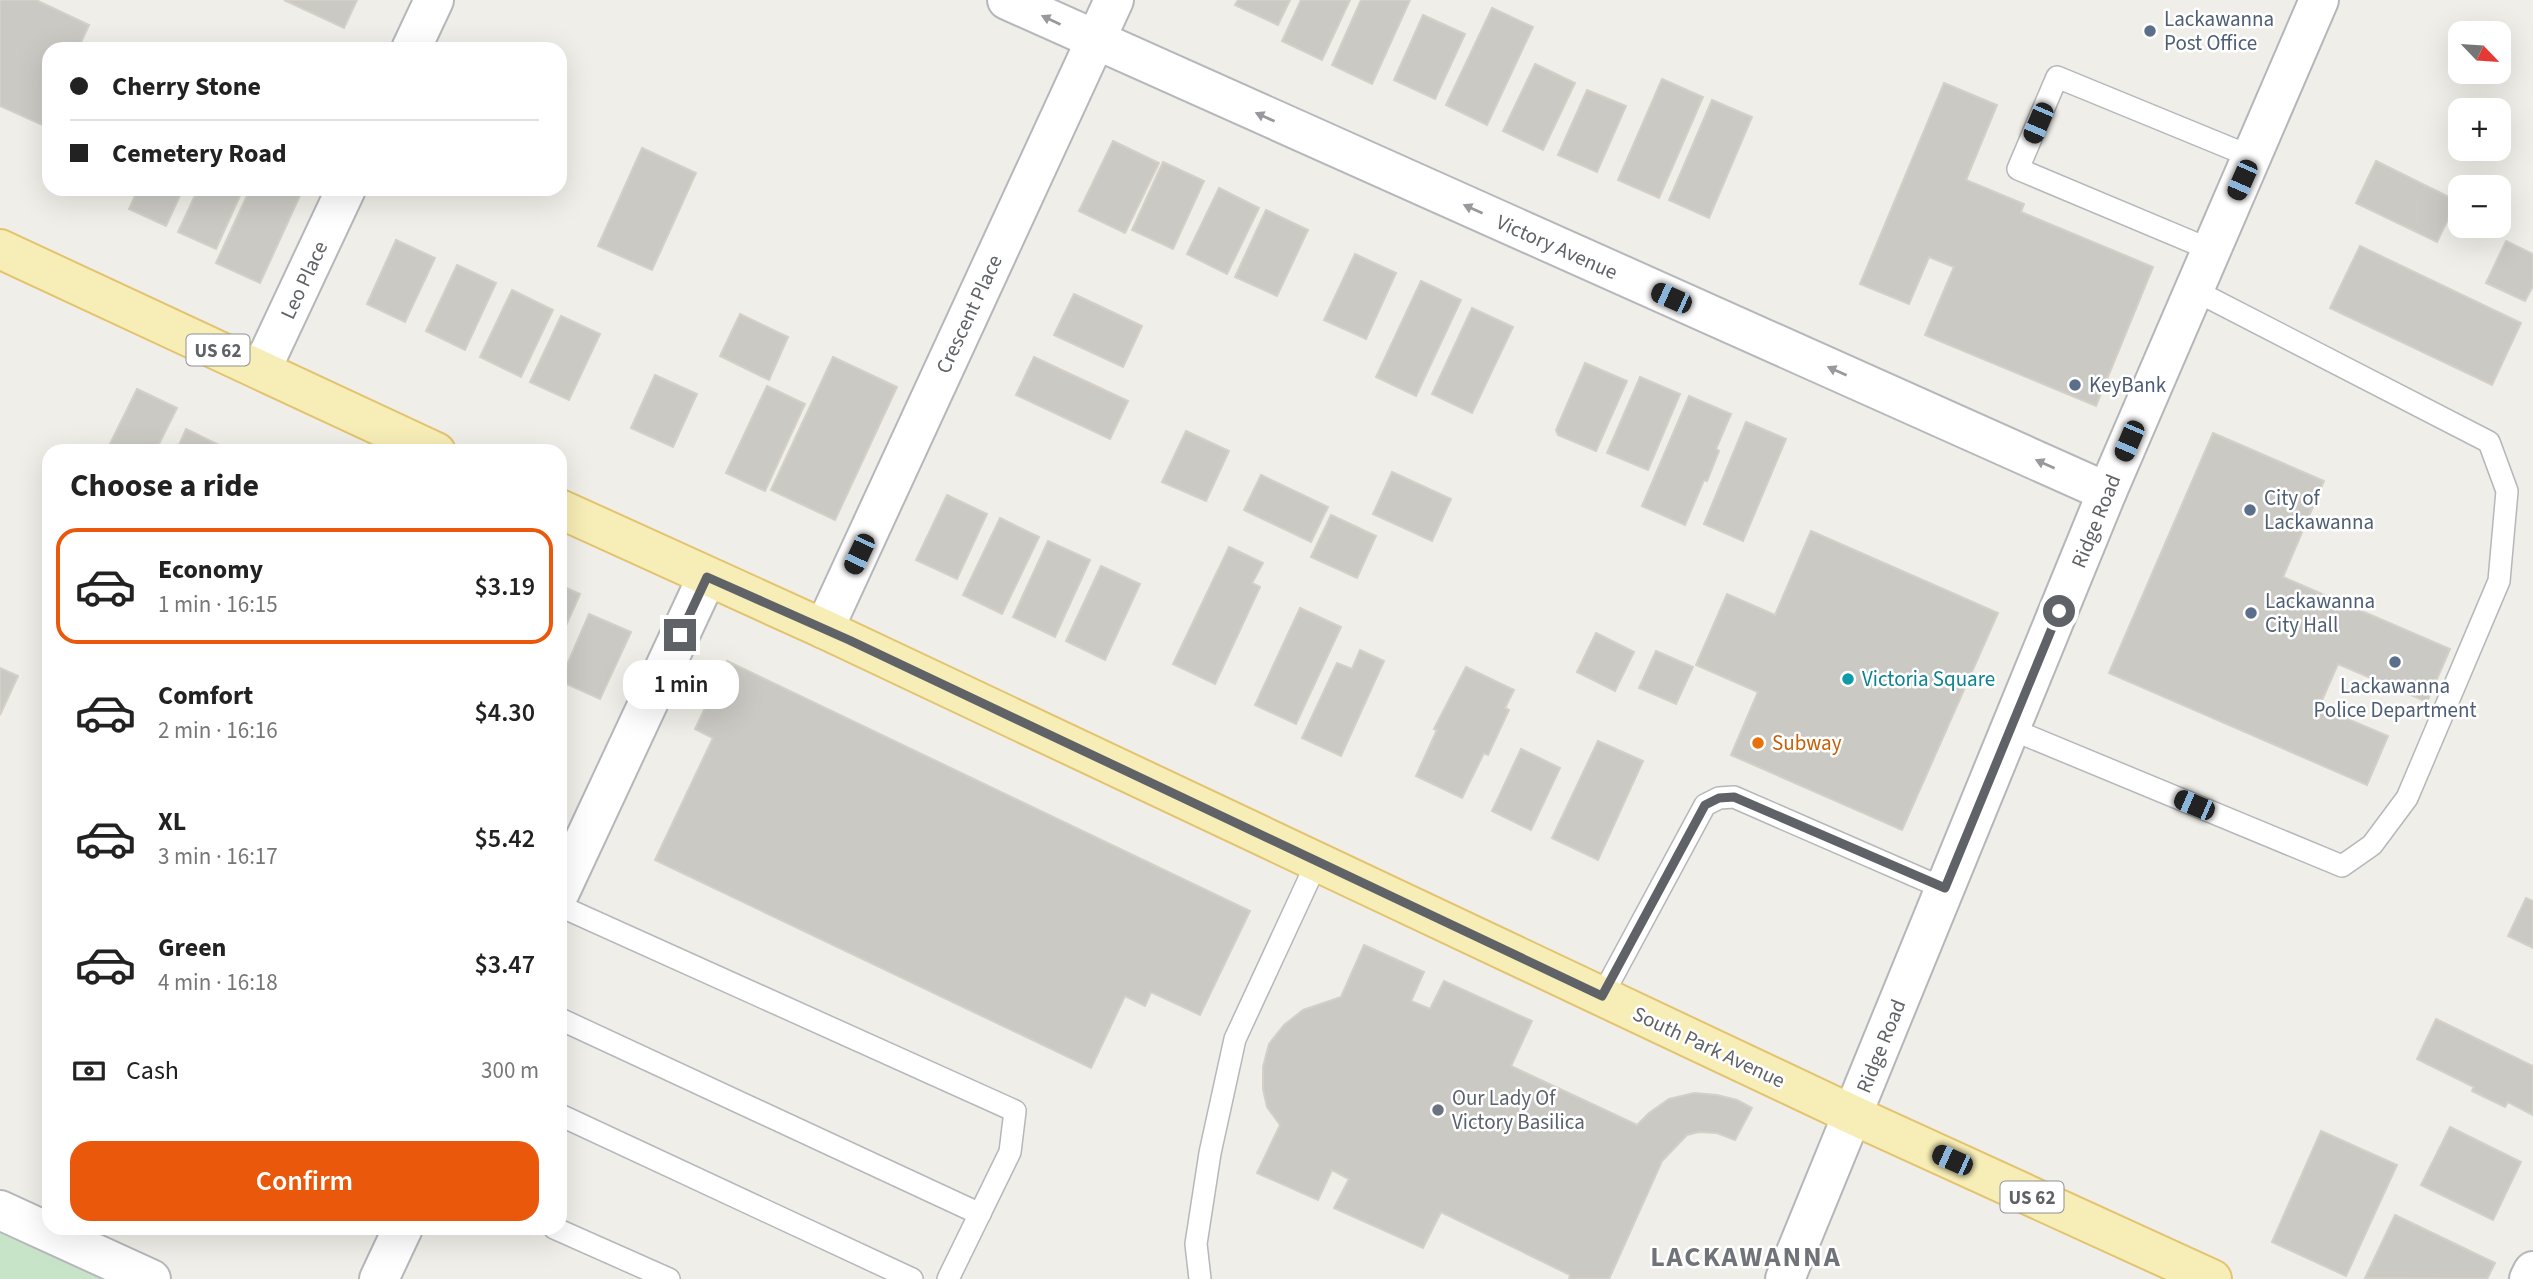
<!DOCTYPE html>
<meta charset="utf-8">
<style>
:root{--surface:#fff;--page:#f6f6f6;--text:#222;--muted:#767676;--line:#e0e0e0;--accent:#ea580c}
body{margin:0;font-family:"Source Sans 3",sans-serif;background:var(--page);color:var(--text);height:100vh;display:flex;flex-direction:column;font-size:26px;white-space:nowrap}
*{box-sizing:border-box;margin:0}
p{font-size:23px;color:var(--muted)}
.icon{flex:none;width:38px;height:38px;fill:none;stroke:currentColor;stroke-width:2;stroke-linecap:round;stroke-linejoin:round}
.map{position:relative;flex:1;overflow:hidden}
.sheet{position:absolute;left:42px;top:444px;width:525px;height:791px;display:flex;flex-direction:column;background:var(--surface);border-radius:21px;box-shadow:0 7px 28px #0002}
.sheet>*{flex:none}
.banner{position:absolute;left:42px;top:42px;width:525px;height:154px;border-radius:21px;box-shadow:0 7px 28px #0002;display:grid;align-content:center;height:154px;padding:0 28px;background:var(--surface)}
.needle{width:46px;rotate:115deg}
.controls{position:absolute;left:2448px;top:21px;display:grid;gap:14px}
.controls a{display:grid;place-items:center;width:63px;height:63px;border-radius:14px;background:var(--surface);box-shadow:0 7px 28px #0002;font-size:35px}
.end{position:absolute;width:32px;height:32px;margin:-16px;border:9px solid #5f6266;background:#fff;box-shadow:0 0 0 4px #fff}
.from{border-radius:50%}
.bubble{position:absolute;height:49px;border-radius:21px;background:var(--surface);box-shadow:0 7px 28px #0002;font-size:23px;font-weight:600;line-height:49px;text-align:center}
.car{position:absolute;width:21px;height:42px;margin:-21px -10px;border-radius:9px;box-shadow:0 0 5px 2px #0007;background:linear-gradient(#222 24%,#8ab4d8 0 40%,#222 0 76%,#8ab4d8 0 86%,#222 0)}
.banner b{display:flex;align-items:center;gap:24px;height:66px;font-size:26px}
.banner b+b{border-top:2px solid var(--line)}
.banner i{width:18px;height:18px;background:var(--text)}
ul{padding:0;list-style:none}
li{display:flex;align-items:center;gap:21px;height:116px;margin:0 14px 10px;padding:0 14px;border:4px solid transparent;border-radius:21px}
li div{flex:1}
li b{display:block;font-size:26px}
li em{font-style:normal;font-weight:600}
li.active{border-color:var(--accent)}
li>.icon{width:63px;height:63px;stroke-width:1.5}
h2{padding:0 28px;font-size:32px;line-height:84px}
.pay{display:flex;align-items:center;gap:18px;height:77px;padding:0 28px;font-size:26px}
.pay p{margin-inline-start:auto}
.primary-button{display:flex;gap:14px;margin-top:auto;padding:14px 28px}
.primary-button a{flex:1;height:80px;border-radius:21px;background:var(--accent);color:#fff;font-size:28px;font-weight:600;line-height:80px;text-align:center}
.map>svg:first-child{display:block}
.green{fill:#c7e4c8}
.building{fill:#cbc9c4;stroke:#d4d0c7;stroke-width:2}
.lines{fill:none;stroke-linecap:round;stroke-linejoin:round}
.service-casing{stroke:#b5b7bb;stroke-width:24}
.minor-casing{stroke:#b5b7bb;stroke-width:42}
.secondary-casing{stroke:#b4b6ba;stroke-width:42}
.primary-casing{stroke:#e3c36e;stroke-width:42}
.service{stroke:#fff;stroke-width:21}
.minor{stroke:#fff;stroke-width:38}
.secondary{stroke:#fff;stroke-width:38}
.primary{stroke:#f7edb6;stroke-width:38}
.oneway{fill:#97999c}
.route{stroke:#5f6266;stroke-width:9}
.service-dot{fill:#5c6f8a;stroke:#fff;stroke-width:2.5}
.culture-dot{fill:#0f9aa8;stroke:#fff;stroke-width:2.5}
.food-dot{fill:#e8710a;stroke:#fff;stroke-width:2.5}
.worship-dot{fill:#6b7280;stroke:#fff;stroke-width:2.5}
.labels{text-anchor:middle;stroke-width:5;stroke-linejoin:round;paint-order:stroke}
.shield{fill:#fff;stroke:#8f9194;stroke-width:2}
.shield-label{font-size:19px;font-weight:bold;fill:#5f6266}
.service-label{font-size:21px;fill:#4e5e75;stroke:#fff;text-anchor:start}
.street-label{font-size:21px;fill:#5f6266;stroke:#fff}
.culture-label{font-size:21px;fill:#0d838f;stroke:#fff;text-anchor:start}
.food-label{font-size:21px;fill:#c56008;stroke:#fff;text-anchor:start}
.worship-label{font-size:21px;fill:#5b616d;stroke:#fff;text-anchor:start}
.district-label{font-size:28px;font-weight:bold;letter-spacing:2px;fill:#707478;stroke:#fff}
</style>
<div class="map">
<svg width="2533" height="1279" viewBox="0 0 2533 1279">
<rect width="100%" height="100%" fill="#efeee8"/>
<path class="green" d="M0 1213 148 1279H0Z"/>
<g class="building">
<path d="M0 0H36L89 25 78 49H49V128L0 106Z"/>
<path d="M284 0H357L344 28Z"/>
<path d="M1238 0H1290L1278 25 1235 5Z"/>
<path d="M1301 0H1350L1322 60 1282 41Z"/>
<path d="M1361 0H1410L1372 84 1332 65Z"/>
<path d="M1492 8 1533 27 1487 125 1446 105Z"/>
<path d="M1423 15 1465 34 1435 99 1394 80Z"/>
<path d="M1535 64 1575 83 1543 150 1503 131Z"/>
<path d="M1662 79 1703 97 1659 198 1618 180Z"/>
<path d="M1944 83 1997 105 1966 180 2024 204 2021 212 2153 267 2096 406 1925 335 1954 267 1929 257 1909 304 1860 284Z"/>
<path d="M1587 90 1626 106 1597 172 1558 155Z"/>
<path d="M1712 100 1752 117 1709 218 1669 200Z"/>
<path d="M1113 141 1159 163 1125 233 1079 211Z"/>
<path d="M642 148 696 173 652 270 598 246Z"/>
<path d="M2376 161 2457 201 2437 242 2356 203Z"/>
<path d="M1163 162 1204 181 1173 249 1132 230Z"/>
<path d="M1219 188 1259 208 1227 274 1187 254Z"/>
<path d="M138 189H183L166 226 129 209Z"/>
<path d="M198 189H243L216 249 178 232Z"/>
<path d="M250 189H303L260 283 216 263Z"/>
<path d="M1266 210 1308 230 1277 296 1235 277Z"/>
<path d="M396 240 435 258 405 322 367 304Z"/>
<path d="M2506 241 2533 254V286L2525 301 2486 283Z"/>
<path d="M2360 246 2521 323 2492 385 2330 308Z"/>
<path d="M1355 254 1396 273 1366 339 1324 320Z"/>
<path d="M457 265 496 283 465 350 426 331Z"/>
<path d="M1421 281 1461 300 1416 396 1376 377Z"/>
<path d="M512 290 553 310 521 377 480 357Z"/>
<path d="M1074 294 1142 326 1123 367 1054 335Z"/>
<path d="M1472 308 1513 327 1472 413 1432 394Z"/>
<path d="M740 314 788 337 769 380 720 356Z"/>
<path d="M561 316 600 334 569 400 530 382Z"/>
<path d="M833 357 897 387 835 520 771 490Z"/>
<path d="M1034 357 1128 401 1110 439 1016 395Z"/>
<path d="M1585 363 1627 381 1596 451 1558 435 1556 430Z"/>
<path d="M655 375 697 394 673 447 631 428Z"/>
<path d="M1640 377 1680 394 1648 470 1607 453Z"/>
<path d="M767 386 805 404 765 491 726 473Z"/>
<path d="M137 389 177 408 155 452H106Z"/>
<path d="M1689 396 1731 414 1716 449 1719 451 1707 481 1704 480 1685 525 1642 506Z"/>
<path d="M1746 422 1786 439 1743 541 1704 524Z"/>
<path d="M186 429 233 452H176Z"/>
<path d="M1186 431 1229 451 1206 501 1162 482Z"/>
<path d="M2213 433 2324 481 2283 577 2450 649 2427 702 2338 664 2319 707 2388 736 2367 785 2109 673Z"/>
<path d="M1392 472 1451 499 1432 541 1373 514Z"/>
<path d="M1261 475 1328 507 1311 542 1244 510Z"/>
<path d="M947 495 987 514 957 579 916 560Z"/>
<path d="M1331 515 1376 536 1357 578 1311 557Z"/>
<path d="M1000 518 1039 537 1002 614 963 595Z"/>
<path d="M1811 531 1998 613 1902 830 1731 755 1758 692 1696 665 1727 594 1775 615Z"/>
<path d="M1048 541 1090 560 1055 637 1013 617Z"/>
<path d="M1229 547 1263 563 1252 583 1260 587 1215 684 1173 664Z"/>
<path d="M1101 566 1140 584 1105 660 1066 641Z"/>
<path d="M560 585 580 594 560 639Z"/>
<path d="M1300 608 1341 627 1296 724 1255 705Z"/>
<path d="M589 614 631 632 600 699 560 681Z"/>
<path d="M1596 633 1634 652 1615 691 1577 672Z"/>
<path d="M1360 650 1384 661 1341 756 1302 738 1337 663 1352 669Z"/>
<path d="M1656 651 1693 667 1676 704 1639 688Z"/>
<path d="M727 661 1250 911 1200 1015 1151 992 1145 1006 1125 996 1091 1068 655 860 713 738 695 729Z"/>
<path d="M1466 667 1514 690 1505 708 1509 710 1488 755 1484 753 1462 798 1416 776 1437 730 1434 729Z"/>
<path d="M0 668 18 676 0 715Z"/>
<path d="M1598 741 1643 761 1598 860 1552 838Z"/>
<path d="M1521 749 1560 768 1531 830 1492 811Z"/>
<path d="M2526 898 2533 901V948L2508 936Z"/>
<path d="M1364 945 1424 972 1411 1001 1430 1009 1444 981 1532 1021 1511 1066 1637 1125 1649 1113 1669 1099 1694 1093 1717 1095 1737 1100 1752 1108 1735 1140 1717 1133 1699 1132 1687 1135 1662 1161 1609 1279H1569L1570 1275 1441 1212 1423 1248 1334 1208 1349 1179 1332 1170 1318 1200 1257 1173 1280 1125 1267 1107 1263 1089V1067L1269 1044 1284 1025 1303 1010 1341 997Z"/>
<path d="M2436 1019 2533 1066V1115L2508 1102 2505 1107 2472 1091 2474 1087 2417 1059Z"/>
<path d="M2450 1127 2521 1162 2493 1220 2421 1185Z"/>
<path d="M2321 1131 2397 1165 2346 1276 2272 1242Z"/>
<path d="M2395 1215 2495 1263 2487 1279 2365 1278Z"/>
</g>
<g class="lines">
<defs>
<g id="service">
<path d="M2211 250 2018 169 2057 77 2252 157"/>
<path d="M2011 729 2342 866 2372 845 2407 798 2499 581 2507 491 2489 442 2194 290"/>
<path d="M560 906 1015 1111 1010 1152 948 1279"/>
<path d="M1602 996 1705 805 1719 798 1734 797 1945 889"/>
<path d="M560 1019 980 1214"/>
<path d="M560 1115 912 1279"/>
<path d="M554 1228 669 1279"/>
<path d="M1200 1279 1196 1244 1210 1153 1235 1039 1317 862"/>
</g>
<g id="minor">
<path d="M1007 0 2107 492"/>
<path d="M411 49 434 0"/>
<path d="M261 370 346 189"/>
<path d="M824 629 1114 0"/>
<path d="M560 892 707 577"/>
<path d="M0 1210 151 1279"/>
<path d="M379 1279 403 1228"/>
<path d="M2529 1279 2533 1271"/>
</g>
<path id="secondary" d="M1785 1279 2107 492 2319 0"/>
<g id="primary">
<path d="M0 249 436 452"/>
<path d="M560 509 824 629 1853 1115 2212 1279"/>
</g>
</defs>
<use href="#service" class="service-casing"/>
<use href="#minor" class="minor-casing"/>
<use href="#secondary" class="secondary-casing"/>
<use href="#primary" class="primary-casing"/>
<use href="#service" class="service"/>
<use href="#minor" class="minor"/>
<use href="#secondary" class="secondary"/>
<use href="#primary" class="primary"/>
</g>
<defs><path id="oneway-solid" d="M-6-.8H1V-3.2L6.5 0L1 3.2V.8H-6Z" transform="scale(1.75)"/></defs>
<g class="oneway">
<use href="#oneway-solid" transform="translate(1051 20) rotate(-155)"/>
<use href="#oneway-solid" transform="translate(1265 117) rotate(-156)"/>
<use href="#oneway-solid" transform="translate(1473 209) rotate(-156)"/>
<use href="#oneway-solid" transform="translate(1837 371) rotate(-156)"/>
<use href="#oneway-solid" transform="translate(2045 464) rotate(-156)"/>
</g>
<g class="lines">
<path class="route" d="M680 635 707 577 849 640 1602 996 1705 805 1719 798 1734 797 1945 888 2059 611"/>
</g>
<g class="service-dot">
<circle cx="2150" cy="31" r="7"/>
<circle cx="2075" cy="385" r="7"/>
<circle cx="2250" cy="510" r="7"/>
<circle cx="2251" cy="613" r="7"/>
<circle cx="2395" cy="662" r="7"/>
</g>
<circle class="culture-dot" cx="1848" cy="679" r="7"/>
<circle class="food-dot" cx="1758" cy="743" r="7"/>
<circle class="worship-dot" cx="1438" cy="1110" r="7"/>
<g class="labels">
<g class="shield">
<rect x="186.5" y="334.5" width="63" height="31" rx="5"/>
<rect x="2000.5" y="1181.5" width="63" height="31" rx="5"/>
</g>
<g class="shield-label">
<text x="218" y="357">US 62</text>
<text x="2032" y="1204">US 62</text>
</g>
<g class="service-label">
<text x="2164" y="26">Lackawanna<tspan x="2164" dy="24">Post Office</tspan></text>
<text x="2089" y="392">KeyBank</text>
<text x="2264" y="505">City of<tspan x="2264" dy="24">Lackawanna</tspan></text>
<text x="2265" y="608">Lackawanna<tspan x="2265" dy="24">City Hall</tspan></text>
<text x="2395" y="693" text-anchor="middle">Lackawanna<tspan x="2395" dy="24">Police Department</tspan></text>
</g>
<g class="street-label">
<text transform="translate(1557 247) rotate(24)" y="7">Victory Avenue</text>
<text transform="translate(304 280) rotate(-65)" y="7">Leo Place</text>
<text transform="translate(969 314) rotate(-65)" y="7">Crescent Place</text>
<text transform="translate(2096 521) rotate(-68)" y="7">Ridge Road</text>
<text transform="translate(1881 1046) rotate(-68)" y="7">Ridge Road</text>
<text transform="translate(1709 1047) rotate(25)" y="7">South Park Avenue</text>
</g>
<g class="culture-label">
<text x="1862" y="686">Victoria Square</text>
</g>
<g class="food-label">
<text x="1772" y="750">Subway</text>
</g>
<g class="worship-label">
<text x="1452" y="1105">Our Lady Of<tspan x="1452" dy="24">Victory Basilica</tspan></text>
</g>
<g class="district-label">
<text x="1746" y="1266">LACKAWANNA</text>
</g>
</g>
</svg>
<div class="controls">
<a><svg class="needle" viewBox="-14 -14 28 28"><path d="M0-13l5 13h-10z" fill="#e53935"/><path d="M0 13l5-13h-10z" fill="#767676"/></svg></a>
<a>+</a>
<a>−</a>
</div>
<i class="end from" style="left:2059px;top:611px"></i>
<i class="end" style="left:680px;top:635px"></i>
<div class="bubble" style="left:623px;top:660px;width:116px">1 min</div>
<i class="car" style="left:2038px;top:123px;rotate:203deg"></i>
<i class="car" style="left:2242px;top:180px;rotate:204deg"></i>
<i class="car" style="left:1671px;top:298px;rotate:294deg"></i>
<i class="car" style="left:2129px;top:441px;rotate:203deg"></i>
<i class="car" style="left:859px;top:554px;rotate:205deg"></i>
<i class="car" style="left:2194px;top:805px;rotate:293deg"></i>
<i class="car" style="left:1952px;top:1160px;rotate:294deg"></i>
<div class="banner">
<b><i class="from"></i>Cherry Stone</b>
<b><i></i>Cemetery Road</b>
</div>
<section class="sheet">
<h2>Choose a ride</h2>
<ul>
<li class="active"><svg class="icon" aria-label="car" viewBox="0 0 24 24"><path d="M5 17H2v-5l4-1 3-4h7l3 4 3 1v5h-3M9 17h6M6 11h13"/><circle cx="7" cy="17" r="2"/><circle cx="17" cy="17" r="2"/></svg><div><b>Economy</b><p>1 min · 16:15</p></div><em>$3.19</em></li>
<li><svg class="icon" aria-label="car" viewBox="0 0 24 24"><path d="M5 17H2v-5l4-1 3-4h7l3 4 3 1v5h-3M9 17h6M6 11h13"/><circle cx="7" cy="17" r="2"/><circle cx="17" cy="17" r="2"/></svg><div><b>Comfort</b><p>2 min · 16:16</p></div><em>$4.30</em></li>
<li><svg class="icon" aria-label="car" viewBox="0 0 24 24"><path d="M5 17H2v-5l4-1 3-4h7l3 4 3 1v5h-3M9 17h6M6 11h13"/><circle cx="7" cy="17" r="2"/><circle cx="17" cy="17" r="2"/></svg><div><b>XL</b><p>3 min · 16:17</p></div><em>$5.42</em></li>
<li><svg class="icon" aria-label="car" viewBox="0 0 24 24"><path d="M5 17H2v-5l4-1 3-4h7l3 4 3 1v5h-3M9 17h6M6 11h13"/><circle cx="7" cy="17" r="2"/><circle cx="17" cy="17" r="2"/></svg><div><b>Green</b><p>4 min · 16:18</p></div><em>$3.47</em></li>
</ul>
<div class="pay"><svg class="icon" aria-label="cash" viewBox="0 0 24 24"><path d="M3 7h18v10H3z"/><circle cx="12" cy="12" r="2"/></svg>Cash<p>300 m</p></div>
<div class="primary-button"><a>Confirm</a></div>
</section>
</div>
